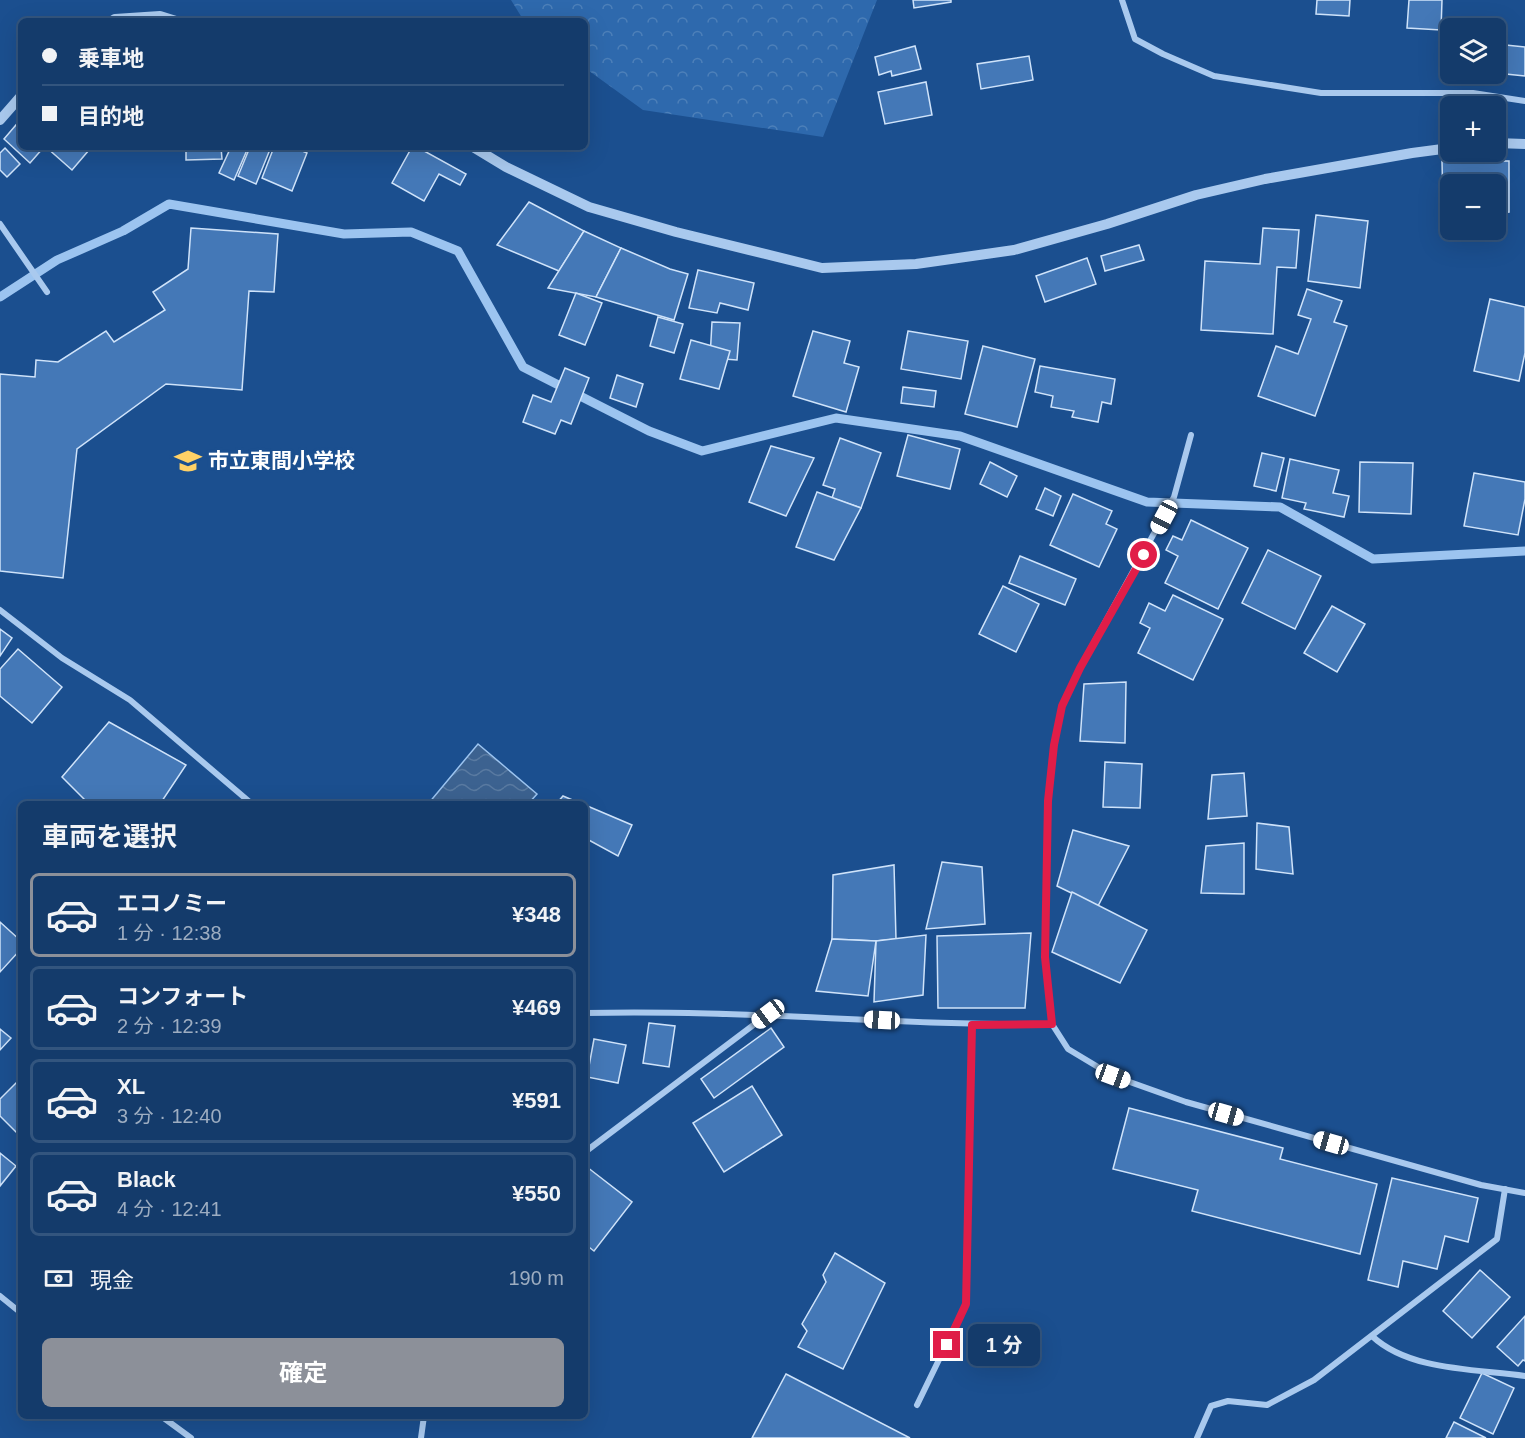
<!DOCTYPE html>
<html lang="ja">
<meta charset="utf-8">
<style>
:root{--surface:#143b6b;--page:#214673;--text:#f1f3f6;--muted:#9dadc1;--line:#33557e;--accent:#8c9099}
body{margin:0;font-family:Arial,"Noto Sans JP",sans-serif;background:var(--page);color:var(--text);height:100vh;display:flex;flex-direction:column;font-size:22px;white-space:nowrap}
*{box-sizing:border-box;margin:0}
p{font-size:20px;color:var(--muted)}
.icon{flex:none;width:33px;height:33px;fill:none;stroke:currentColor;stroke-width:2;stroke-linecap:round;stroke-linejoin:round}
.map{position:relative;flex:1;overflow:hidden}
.details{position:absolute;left:18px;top:801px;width:570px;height:618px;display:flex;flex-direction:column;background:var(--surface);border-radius:9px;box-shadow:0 6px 24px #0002,0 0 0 2px var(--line)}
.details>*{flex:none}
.hud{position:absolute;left:18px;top:18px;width:570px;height:132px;border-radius:9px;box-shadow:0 6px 24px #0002,0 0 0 2px var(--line);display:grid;align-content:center;height:132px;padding:0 24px;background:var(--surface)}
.buttons{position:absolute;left:1440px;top:18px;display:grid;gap:12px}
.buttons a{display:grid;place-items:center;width:66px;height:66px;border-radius:9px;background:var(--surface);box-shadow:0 6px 24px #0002,0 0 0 2px var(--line);font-size:30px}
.end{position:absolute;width:27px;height:27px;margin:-14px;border:8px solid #e11d48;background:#fff;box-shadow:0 0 0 3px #fff}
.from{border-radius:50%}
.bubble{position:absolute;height:42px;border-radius:9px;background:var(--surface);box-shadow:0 6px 24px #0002,0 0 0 2px var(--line);font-size:20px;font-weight:700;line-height:42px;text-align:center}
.car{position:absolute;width:18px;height:36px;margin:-18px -9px;border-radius:8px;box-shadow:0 0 4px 2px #0007;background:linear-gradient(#fff 24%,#345 0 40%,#fff 0 76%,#345 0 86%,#fff 0)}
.hud b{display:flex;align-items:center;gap:21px;height:57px;font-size:22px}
.hud b+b{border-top:2px solid var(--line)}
.hud i{width:15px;height:15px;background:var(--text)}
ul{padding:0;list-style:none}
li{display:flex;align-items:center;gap:18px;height:84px;margin:0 12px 9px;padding:0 12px;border:3px solid var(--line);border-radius:9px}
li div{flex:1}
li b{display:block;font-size:22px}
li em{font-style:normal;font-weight:700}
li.current{border-color:var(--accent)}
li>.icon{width:54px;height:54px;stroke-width:1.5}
h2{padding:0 24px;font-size:27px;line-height:72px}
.pay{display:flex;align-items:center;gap:15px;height:66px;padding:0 24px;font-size:22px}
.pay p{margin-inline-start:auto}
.cta{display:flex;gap:12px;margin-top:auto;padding:12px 24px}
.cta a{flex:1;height:69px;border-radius:9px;background:var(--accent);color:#fff;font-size:24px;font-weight:700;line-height:69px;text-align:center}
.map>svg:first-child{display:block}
.forest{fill:url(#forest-crowns)}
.water{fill:url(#water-waves);stroke:#9cc4f0;stroke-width:1.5}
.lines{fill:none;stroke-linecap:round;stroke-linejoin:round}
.stream{stroke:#9cc4f0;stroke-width:9}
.building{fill:#4478b7;stroke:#cfe3fa;stroke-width:1.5}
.minor{stroke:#a9c9ee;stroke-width:6}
.tertiary{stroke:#a9c9ee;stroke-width:10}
.route{stroke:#e11d48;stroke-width:8}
.labels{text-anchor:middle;stroke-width:6;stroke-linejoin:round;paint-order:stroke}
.poi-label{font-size:21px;font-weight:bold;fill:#fff;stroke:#1b4f8f;text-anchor:start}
</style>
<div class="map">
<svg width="1525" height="1438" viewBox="0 0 1525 1438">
<defs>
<pattern id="forest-crowns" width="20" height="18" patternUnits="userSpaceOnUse" patternTransform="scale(1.5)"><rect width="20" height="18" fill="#2e69ad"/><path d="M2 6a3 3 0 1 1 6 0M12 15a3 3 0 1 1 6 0" fill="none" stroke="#4d80b9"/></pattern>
<pattern id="water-waves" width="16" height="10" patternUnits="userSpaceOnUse" patternTransform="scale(1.5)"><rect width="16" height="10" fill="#3c6290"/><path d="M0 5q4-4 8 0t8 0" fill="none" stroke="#597aa1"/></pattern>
</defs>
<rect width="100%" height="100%" fill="#1b4f8f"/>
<path class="forest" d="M511 0H877L823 137 643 110 585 68V21H524Z"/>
<path class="water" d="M478 744 537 794 528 804H428Z"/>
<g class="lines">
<path class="stream" d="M0 297 57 260 123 231 169 204 344 234 411 232 458 251 523 367 649 431 702 451 836 418 960 436 1147 502 1280 507 1373 559 1525 551"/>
</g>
<g class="building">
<path d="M913 0H951V2L914 8Z"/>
<path d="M1317 0H1350L1349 16 1316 14Z"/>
<path d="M1409 0H1442L1441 30 1407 28Z"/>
<path d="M1444 40H1450V69H1442Z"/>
<path d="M1496 44 1525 47V76L1496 73Z"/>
<path d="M915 46 921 69 892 76 891 71 879 75 875 57Z"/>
<path d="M1029 56 1033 80 981 89 977 64Z"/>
<path d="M926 82 932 115 885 124 878 92Z"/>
<path d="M21 119V147H44L30 163 4 139Z"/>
<path d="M46 147H85L89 150 72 170Z"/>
<path d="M186 147H221L222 159 186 160Z"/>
<path d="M231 147H241L247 150 234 180 219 173Z"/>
<path d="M250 147H271L256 184 238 176Z"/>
<path d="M274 147H293L307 153 292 191 262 178Z"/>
<path d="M412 147H417L466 174 460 185 439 174 424 201 392 183Z"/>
<path d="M5 148 20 164 7 177 0 170V153Z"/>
<path d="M1442 161H1509V212L1496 213V184H1450V205H1443Z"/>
<path d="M529 202 584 231 559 271 497 245Z"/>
<path d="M1316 215 1368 221 1360 288 1308 281Z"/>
<path d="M191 228 278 234 274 292 249 291 242 390 166 384 77 449 63 578 0 571V374L35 377 36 360 58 362 106 331 114 342 165 310 153 292 188 269Z"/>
<path d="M1263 228 1299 230 1296 268 1277 267 1273 334 1201 330 1205 261 1260 264Z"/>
<path d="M584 231 621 248 596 297 548 288Z"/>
<path d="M1139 245 1144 260 1105 271 1101 256Z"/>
<path d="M621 248 670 269 688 274 674 320 596 297Z"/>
<path d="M1087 258 1096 284 1045 302 1036 276Z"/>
<path d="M698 270 754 283 748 310 720 303 717 313 689 308Z"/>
<path d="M1307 289 1342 301 1334 322 1347 326 1315 416 1258 396 1276 346 1298 354 1311 319 1298 315Z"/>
<path d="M576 293 602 303 585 345 559 335Z"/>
<path d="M1490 299 1525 307V353L1519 381 1474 371Z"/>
<path d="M658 317 683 324 674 353 650 346Z"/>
<path d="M712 322 740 323 737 360 710 358Z"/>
<path d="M813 331 850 341 844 363 859 367 846 412 793 396Z"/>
<path d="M908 331 968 341 961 379 901 369Z"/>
<path d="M691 340 730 351 719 389 680 379Z"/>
<path d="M983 346 1035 359 1017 427 965 414Z"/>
<path d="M1040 366 1115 379 1111 404 1102 402 1098 422 1072 417 1074 411 1051 407 1053 396 1035 392Z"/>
<path d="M565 368 589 378 571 424 561 420 555 434 523 422 533 395 551 402Z"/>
<path d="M617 375 643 384 636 407 610 398Z"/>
<path d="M903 387 936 391 934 407 901 403Z"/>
<path d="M908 435 960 449 950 489 897 476Z"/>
<path d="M840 438 881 453 861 508 832 498 835 489 823 485Z"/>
<path d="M771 446 814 458 786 516 749 502Z"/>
<path d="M1262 453 1284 458 1276 491 1254 486Z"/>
<path d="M1290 459 1339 470 1333 493 1349 496 1344 517 1304 509 1306 503 1282 498Z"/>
<path d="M990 462 1017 476 1007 497 980 484Z"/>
<path d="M1360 462 1413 463 1411 514 1359 512Z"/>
<path d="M1474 473 1525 482V499L1518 535 1464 526Z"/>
<path d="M1045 488 1061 496 1053 516 1036 509Z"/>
<path d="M817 492 861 508 834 560 796 547Z"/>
<path d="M1073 494 1112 511 1106 524 1117 529 1099 567 1050 545Z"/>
<path d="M1191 520 1248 548 1218 609 1165 583 1178 556 1166 550 1173 536 1182 540Z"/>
<path d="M1268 550 1321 576 1295 629 1242 603Z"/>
<path d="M1020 556 1076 579 1065 605 1009 583Z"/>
<path d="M1003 586 1039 604 1016 652 979 634Z"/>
<path d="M1173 595 1223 619 1193 680 1138 653 1150 628 1140 623 1149 603 1165 611Z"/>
<path d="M1332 606 1365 624 1337 672 1304 653Z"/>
<path d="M0 629 12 638 0 656Z"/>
<path d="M18 649 62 687 32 723 0 696V669Z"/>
<path d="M1126 682 1125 743 1080 741 1084 684Z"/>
<path d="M109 722 186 765 160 804H89L62 777Z"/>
<path d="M1105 762 1142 764 1140 808 1103 807Z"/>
<path d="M1244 773 1247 816 1208 819 1212 775Z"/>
<path d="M563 796 582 804H556Z"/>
<path d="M585 805 632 825 618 856 585 838Z"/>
<path d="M1257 823 1289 827 1293 874 1256 869Z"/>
<path d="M1073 830 1129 846 1098 906 1057 886Z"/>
<path d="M1244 843V894L1201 893 1206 846Z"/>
<path d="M942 862 982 867 985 924 926 929Z"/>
<path d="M894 865 896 939 876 941 832 939 833 875Z"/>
<path d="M1072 892 1147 930 1120 983 1052 952Z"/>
<path d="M0 922 21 941V949L0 972Z"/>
<path d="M1031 933 1025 1008H938L937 936Z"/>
<path d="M926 935 923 995 874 1002 876 941Z"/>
<path d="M832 939 876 941 868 996 816 991Z"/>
<path d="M649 1023 675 1026 669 1067 643 1063Z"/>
<path d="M771 1028 784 1047 714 1098 701 1079Z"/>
<path d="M0 1029 11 1038 0 1050Z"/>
<path d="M594 1039 626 1045 618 1083 587 1077Z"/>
<path d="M21 1078V1137L0 1116V1099Z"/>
<path d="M752 1086 782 1135 724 1172 693 1123Z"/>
<path d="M1129 1108 1283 1148 1280 1159 1377 1184 1360 1254 1192 1211 1198 1190 1113 1169Z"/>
<path d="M0 1153 16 1166 0 1186Z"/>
<path d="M587 1167 632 1202 594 1251 585 1244V1169Z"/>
<path d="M1392 1178 1478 1198 1468 1242 1445 1236 1437 1269 1403 1261 1398 1287 1368 1280Z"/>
<path d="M835 1253 885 1283 843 1369 798 1347 807 1331 802 1324 826 1282 823 1275Z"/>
<path d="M1480 1270 1510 1297 1472 1338 1443 1311Z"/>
<path d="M1525 1316V1361L1523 1360 1518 1366 1497 1347Z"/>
<path d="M1482 1373 1514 1388 1493 1434 1460 1418Z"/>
<path d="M786 1374 910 1438H752Z"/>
<path d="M1454 1422 1486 1438H1446Z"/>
</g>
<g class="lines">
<g class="minor">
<path d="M1122 0 1135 39 1163 54 1214 76 1321 93H1473L1525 101"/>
<path d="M0 224 47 292"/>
<path d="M1191 435 1174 497 1080 668 1062 706 1054 745 1048 801 1045 957 1052 1024 1068 1049 1113 1076 1186 1102 1481 1185 1525 1193"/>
<path d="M0 610 62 658 130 700 252 804"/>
<path d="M585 1013C741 1009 896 1026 1052 1024"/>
<path d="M585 1152 768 1014"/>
<path d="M0 1296 21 1313"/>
<path d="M1372 1336C1409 1371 1476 1369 1525 1376"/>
<path d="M917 1405 966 1304 972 1025"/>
<path d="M161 1416 191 1438"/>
<path d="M421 1438 424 1416"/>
<path d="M1197 1438 1211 1406 1228 1401 1267 1405 1314 1380 1497 1239 1505 1189"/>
</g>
<g class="tertiary">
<path d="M112 21 115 19 160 16 176 21"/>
<path d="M0 120 21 96"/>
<path d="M1496 143 1525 144"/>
<path d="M473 147 506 167 589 207 676 232 822 268 916 264 1014 250 1107 224 1196 195 1265 179 1412 153 1450 148"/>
</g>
</g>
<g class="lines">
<path class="route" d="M947 1345 966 1304 972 1025 1052 1024 1045 957 1048 801 1054 745 1062 706 1080 668 1144 555"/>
</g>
<defs>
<symbol id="school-bare" viewBox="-9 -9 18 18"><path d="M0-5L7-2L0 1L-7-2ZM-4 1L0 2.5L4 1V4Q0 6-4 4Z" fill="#ffd166" stroke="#1b4f8f" stroke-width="2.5" paint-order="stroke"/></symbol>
</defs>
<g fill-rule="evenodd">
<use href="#school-bare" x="169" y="442" width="38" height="38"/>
</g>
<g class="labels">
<g class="poi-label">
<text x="208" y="468">市立東間小学校</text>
</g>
</g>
</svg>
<div class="buttons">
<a><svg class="icon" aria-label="layers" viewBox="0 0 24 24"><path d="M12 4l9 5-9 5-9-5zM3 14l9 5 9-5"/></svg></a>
<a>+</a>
<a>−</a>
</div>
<i class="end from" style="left:1144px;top:555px"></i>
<i class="end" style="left:947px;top:1345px"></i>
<div class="bubble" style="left:968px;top:1324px;width:72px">1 分</div>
<i class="car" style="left:1164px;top:517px;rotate:208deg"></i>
<i class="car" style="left:768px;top:1014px;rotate:233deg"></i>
<i class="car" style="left:882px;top:1020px;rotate:273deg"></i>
<i class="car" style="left:1113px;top:1076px;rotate:110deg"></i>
<i class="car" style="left:1226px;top:1114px;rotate:106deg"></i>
<i class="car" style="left:1331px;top:1143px;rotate:286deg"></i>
<div class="hud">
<b><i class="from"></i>乗車地</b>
<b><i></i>目的地</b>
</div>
<section class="details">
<h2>車両を選択</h2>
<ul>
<li class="current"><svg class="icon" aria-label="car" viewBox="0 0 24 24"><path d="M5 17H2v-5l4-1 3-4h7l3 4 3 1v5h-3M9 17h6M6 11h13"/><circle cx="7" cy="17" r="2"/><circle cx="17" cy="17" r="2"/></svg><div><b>エコノミー</b><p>1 分 · 12:38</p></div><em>¥348</em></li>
<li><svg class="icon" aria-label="car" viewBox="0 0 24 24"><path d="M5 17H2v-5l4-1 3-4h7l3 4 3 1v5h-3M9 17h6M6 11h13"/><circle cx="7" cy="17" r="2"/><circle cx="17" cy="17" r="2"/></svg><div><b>コンフォート</b><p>2 分 · 12:39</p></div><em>¥469</em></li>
<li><svg class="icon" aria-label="car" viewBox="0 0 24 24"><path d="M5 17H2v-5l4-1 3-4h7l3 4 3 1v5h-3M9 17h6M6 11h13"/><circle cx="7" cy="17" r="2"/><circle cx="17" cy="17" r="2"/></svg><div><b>XL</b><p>3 分 · 12:40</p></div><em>¥591</em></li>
<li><svg class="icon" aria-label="car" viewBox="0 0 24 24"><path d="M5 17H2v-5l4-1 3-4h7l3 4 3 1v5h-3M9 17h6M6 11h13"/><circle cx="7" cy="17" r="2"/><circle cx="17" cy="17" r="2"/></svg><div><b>Black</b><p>4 分 · 12:41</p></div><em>¥550</em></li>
</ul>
<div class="pay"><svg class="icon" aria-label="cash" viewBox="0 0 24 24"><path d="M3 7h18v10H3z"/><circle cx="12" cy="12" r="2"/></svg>現金<p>190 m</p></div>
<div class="cta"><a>確定</a></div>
</section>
</div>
